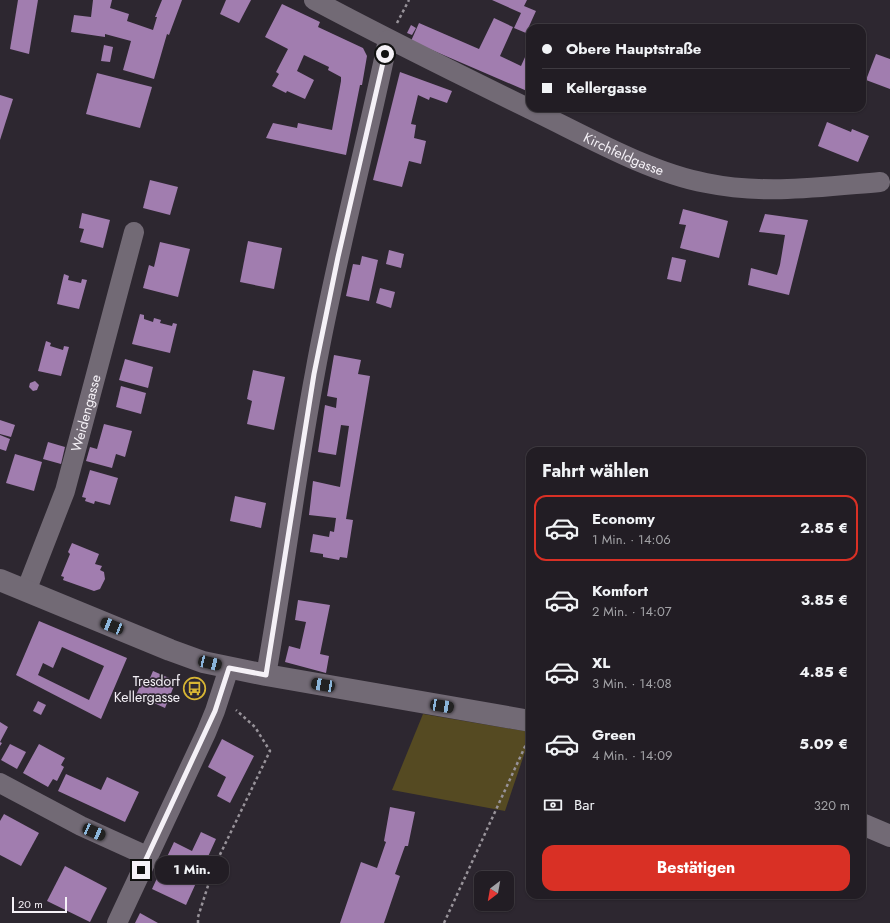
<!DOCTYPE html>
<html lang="de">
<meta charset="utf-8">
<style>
:root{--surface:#221d24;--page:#2e2a31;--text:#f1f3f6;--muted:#a2a2a6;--line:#3f3b41;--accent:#d93025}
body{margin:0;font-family:Jost,sans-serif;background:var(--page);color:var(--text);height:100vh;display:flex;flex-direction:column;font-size:15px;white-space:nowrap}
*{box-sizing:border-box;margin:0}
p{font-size:13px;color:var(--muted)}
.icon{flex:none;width:22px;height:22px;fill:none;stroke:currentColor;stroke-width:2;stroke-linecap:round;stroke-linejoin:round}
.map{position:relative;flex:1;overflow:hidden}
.side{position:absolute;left:526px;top:447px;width:340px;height:452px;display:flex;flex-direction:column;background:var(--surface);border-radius:12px;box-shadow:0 1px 3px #0004,0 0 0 1px var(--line)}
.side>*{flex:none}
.top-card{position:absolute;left:526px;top:24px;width:340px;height:88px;border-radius:12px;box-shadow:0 1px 3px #0004,0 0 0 1px var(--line);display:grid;align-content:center;height:88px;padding:0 16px;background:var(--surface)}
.needle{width:26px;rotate:211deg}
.fabs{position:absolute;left:474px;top:871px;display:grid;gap:8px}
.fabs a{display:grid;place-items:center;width:40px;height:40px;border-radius:8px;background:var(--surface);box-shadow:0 1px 3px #0004,0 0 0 1px var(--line);font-size:20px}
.scale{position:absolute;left:12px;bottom:10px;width:55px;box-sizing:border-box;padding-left:4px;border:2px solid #f5f1f7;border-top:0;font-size:11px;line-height:14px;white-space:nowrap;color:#f5f1f7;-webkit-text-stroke:3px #2d2730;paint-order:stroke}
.end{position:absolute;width:18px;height:18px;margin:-9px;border:5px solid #f5f1f7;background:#111;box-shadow:0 0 0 2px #111}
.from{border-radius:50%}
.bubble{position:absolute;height:28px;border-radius:12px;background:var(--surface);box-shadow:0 1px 3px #0004,0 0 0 1px var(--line);font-size:13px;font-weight:700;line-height:28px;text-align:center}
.car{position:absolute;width:12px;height:24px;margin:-12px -6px;border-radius:5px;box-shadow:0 0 3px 1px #0007;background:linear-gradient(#222 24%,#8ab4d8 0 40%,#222 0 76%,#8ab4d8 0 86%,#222 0)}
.top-card b{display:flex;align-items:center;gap:14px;height:38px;font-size:15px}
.top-card b+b{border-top:1px solid var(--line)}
.top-card i{width:10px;height:10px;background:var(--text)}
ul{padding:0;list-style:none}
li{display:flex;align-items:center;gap:12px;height:66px;margin:0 8px 6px;padding:0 8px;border:2px solid transparent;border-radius:12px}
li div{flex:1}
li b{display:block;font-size:15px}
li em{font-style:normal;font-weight:700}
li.on{border-color:var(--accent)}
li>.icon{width:36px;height:36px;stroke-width:1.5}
h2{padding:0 16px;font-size:18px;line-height:48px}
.pay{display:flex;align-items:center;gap:10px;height:44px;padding:0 16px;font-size:15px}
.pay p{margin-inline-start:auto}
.cta{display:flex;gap:8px;margin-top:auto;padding:8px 16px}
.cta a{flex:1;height:46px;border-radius:12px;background:var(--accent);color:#fff;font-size:16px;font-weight:700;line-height:46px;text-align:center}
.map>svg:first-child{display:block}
.green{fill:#554a22}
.building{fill:#a17daf;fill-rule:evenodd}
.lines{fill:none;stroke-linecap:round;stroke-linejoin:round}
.path{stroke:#98939a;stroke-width:2.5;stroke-dasharray:3 3;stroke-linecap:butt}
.street{stroke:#726a75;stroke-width:20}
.secondary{stroke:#726a75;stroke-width:22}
.route{stroke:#f5f1f7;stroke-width:5}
.labels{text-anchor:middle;stroke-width:3.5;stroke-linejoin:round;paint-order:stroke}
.street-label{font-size:14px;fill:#f5f1f7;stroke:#2d2730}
.poi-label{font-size:14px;fill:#f5f1f7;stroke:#2d2730;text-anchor:end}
</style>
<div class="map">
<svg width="890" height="923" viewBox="0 0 890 923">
<rect width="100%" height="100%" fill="#2d2730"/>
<path class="green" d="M423 714 530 732V737L505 811 392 790Z"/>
<g class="building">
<path d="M18 0H38L29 54 10 49Z"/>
<path d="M93 0H112L110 8 129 14 127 21 153 30 157 17H155L162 0H182L169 35 167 34 154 79 123 70 131 41 105 34V37L71 32 74 15 91 17Z"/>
<path d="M226 0H251L239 23 220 14Z"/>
<path d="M492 0H527L524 6 536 11 526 33 514 28 521 13Z"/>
<path d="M282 4 320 22 318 27 363 48 367 56 362 85H360L346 155 266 138 273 123 297 128 298 123 332 130 341 81V77L328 70 329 67 304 55 297 71 314 80 305 99 287 91 286 93 272 86 279 74 276 72 288 49 265 37Z"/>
<path d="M494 18 513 27 500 56 521 66 530 46V83L527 91 411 41 419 23 479 49Z"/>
<path d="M411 25 416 28 412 35 407 33Z"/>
<path d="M104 45 113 47 110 62 101 61Z"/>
<path d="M876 54 890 59V89L866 80Z"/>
<path d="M400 72 452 91 447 103 430 97 429 100 418 95 411 124 416 125 414 138 426 141 421 164 409 161 402 187 373 180Z"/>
<path d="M97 73 152 87 140 128 86 114Z"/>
<path d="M0 95 13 99 0 140Z"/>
<path d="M827 122 851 132 852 129 869 136 858 162 818 146Z"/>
<path d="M150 180 178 187 170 215 143 208Z"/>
<path d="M683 209 728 221 719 258 680 248 686 225 679 224Z"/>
<path d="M82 213 110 220 103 248 80 242 84 229 79 228Z"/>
<path d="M765 214 808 220 789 295 748 285 751 268 777 275 780 265 785 235 759 232Z"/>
<path d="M248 241 282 248 274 289 240 282Z"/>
<path d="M160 242 190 249 178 297 143 288 149 265 154 267Z"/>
<path d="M389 250 404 254 401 268 386 264Z"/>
<path d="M362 256 378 260 369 301 346 296 353 264 360 265Z"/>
<path d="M672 257 686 260 681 282 667 279Z"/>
<path d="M64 274 69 276 68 280 81 283 82 279 87 280 79 309 57 304Z"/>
<path d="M380 288 395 292 391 308 376 303Z"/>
<path d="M140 314 144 315V319L153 322 154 318 161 320 160 323 172 326 173 323 177 324 170 353 132 344Z"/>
<path d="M46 341 51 343 50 346 63 350 64 346 69 347 61 376 38 371Z"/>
<path d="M334 355 361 360 358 374 370 376 346 519 353 520 347 558 340 557 339 560 323 557V554L310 552 313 534 329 537 330 531 334 532 336 518 309 515 313 481 340 487 349 426 341 425 336 455 318 452 325 405 336 408 337 398 327 396Z"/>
<path d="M125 359 153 367 148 388 119 380Z"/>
<path d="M253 370 285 377 274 430 247 424 252 401 247 399Z"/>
<path d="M35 381 39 385 37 390 33 391 29 387 30 383Z"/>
<path d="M121 386 146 393 141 414 116 407Z"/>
<path d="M0 420 15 425 11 437 0 434Z"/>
<path d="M104 424 132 431 125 457 116 454 112 468 86 461 90 447 97 449Z"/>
<path d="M0 435 10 439 6 451 0 449Z"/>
<path d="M48 442 65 447 61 464 43 459Z"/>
<path d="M15 454 42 462 34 491 6 483Z"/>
<path d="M90 470 118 478 110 505 95 501 94 504 85 501 86 498 82 497Z"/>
<path d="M235 496 266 503 261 528 230 521Z"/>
<path d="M72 543 99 554 95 564 102 566 100 570 104 572 105 579 100 589 94 591 63 580 64 577 61 576 70 554 68 552Z"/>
<path d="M298 600 330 605 320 654 329 656 326 673 285 662 289 646 300 649 306 622 295 620Z"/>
<path d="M39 621 127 658 101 719 16 675ZM62 647 104 666 89 700 38 675 43 663 53 668Z"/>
<path d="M153 671 176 681 165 708 136 695 142 682 147 685Z"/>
<path d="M38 701 46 705 41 715 33 711Z"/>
<path d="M0 722 8 727 0 742 2 743 0 746Z"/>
<path d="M222 739 254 756 230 803 217 796 226 777 208 767Z"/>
<path d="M10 744 26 752 17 769 1 760Z"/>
<path d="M39 744 65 758 61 765 64 767 57 781 53 779 48 787 23 773Z"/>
<path d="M66 774 101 790 107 777 139 792 125 822 58 791Z"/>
<path d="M390 807 415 812 408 846H405L395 874 400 876 384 923H340L361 862 377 868 386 842 384 841Z"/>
<path d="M4 814 39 833 21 866 0 855V821Z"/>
<path d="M201 832 216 839 186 905 152 889 174 842 192 851Z"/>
<path d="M65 866 107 888 90 922 47 901Z"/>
<path d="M140 913 158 923H135Z"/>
</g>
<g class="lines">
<g class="path">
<path d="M397 23 409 0"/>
<path d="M198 923V917L214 867 270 751 255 727 236 710"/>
<path d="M444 923 528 740"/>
</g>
<g class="street">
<path id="s1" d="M314 0C389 40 464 77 540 114 591 139 652 173 706 183 764 195 821 187 880 182"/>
<path id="s2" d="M26 591 65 491 134 232"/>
<path d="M266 675C284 575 296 473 315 373 335 261 365 151 388 40"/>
<path d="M0 783 81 826 147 856"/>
<path d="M117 923 206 733 215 711 229 668"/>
</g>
<g class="secondary">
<path d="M0 580 170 650 203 662 266 675 530 721"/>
<path d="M862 824 890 836"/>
</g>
</g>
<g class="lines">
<path class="route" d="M141 870 215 711 229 668 266 675 314 374 338 257 385 54"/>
</g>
<defs>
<symbol id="bus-ring" viewBox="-11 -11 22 22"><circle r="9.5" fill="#2d2730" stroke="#d7b534" stroke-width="1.5"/><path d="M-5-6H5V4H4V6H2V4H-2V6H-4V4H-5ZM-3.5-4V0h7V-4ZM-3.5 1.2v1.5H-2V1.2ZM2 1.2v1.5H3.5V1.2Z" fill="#d7b534"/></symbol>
</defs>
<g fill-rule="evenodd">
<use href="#bus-ring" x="182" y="676" width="25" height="25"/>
</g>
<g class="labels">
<g class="street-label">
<text dy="5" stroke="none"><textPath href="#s1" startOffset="346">Kirchfeldgasse</textPath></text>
<text dy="5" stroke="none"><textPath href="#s2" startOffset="188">Weidengasse</textPath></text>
</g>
<g class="poi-label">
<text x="180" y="686">Tresdorf<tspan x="180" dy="16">Kellergasse</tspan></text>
</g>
</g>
</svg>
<div class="fabs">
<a><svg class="needle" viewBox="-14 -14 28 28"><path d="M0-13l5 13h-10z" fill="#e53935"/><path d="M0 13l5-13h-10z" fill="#a2a2a6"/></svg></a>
</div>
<div class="scale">20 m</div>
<i class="end from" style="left:385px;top:54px"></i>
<i class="end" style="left:141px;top:870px"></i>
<div class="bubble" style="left:155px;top:856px;width:74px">1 Min.</div>
<i class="car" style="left:112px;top:626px;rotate:292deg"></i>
<i class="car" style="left:210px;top:663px;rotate:103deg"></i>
<i class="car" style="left:323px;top:685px;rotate:280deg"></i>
<i class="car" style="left:442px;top:706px;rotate:99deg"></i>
<i class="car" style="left:94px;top:832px;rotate:114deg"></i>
<div class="top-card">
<b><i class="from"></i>Obere Hauptstraße</b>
<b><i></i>Kellergasse</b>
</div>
<section class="side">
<h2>Fahrt wählen</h2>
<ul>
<li class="on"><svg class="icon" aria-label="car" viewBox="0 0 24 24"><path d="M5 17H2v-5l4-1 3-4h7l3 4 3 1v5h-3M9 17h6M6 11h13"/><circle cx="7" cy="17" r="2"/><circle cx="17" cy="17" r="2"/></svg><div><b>Economy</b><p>1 Min. · 14:06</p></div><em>2.85 €</em></li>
<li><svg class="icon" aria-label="car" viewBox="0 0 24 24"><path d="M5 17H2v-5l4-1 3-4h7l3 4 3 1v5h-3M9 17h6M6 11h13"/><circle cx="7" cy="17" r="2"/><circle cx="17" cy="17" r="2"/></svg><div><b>Komfort</b><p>2 Min. · 14:07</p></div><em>3.85 €</em></li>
<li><svg class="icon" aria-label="car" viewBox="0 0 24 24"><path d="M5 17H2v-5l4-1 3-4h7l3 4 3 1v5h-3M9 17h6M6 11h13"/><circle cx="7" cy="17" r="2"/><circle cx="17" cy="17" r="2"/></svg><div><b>XL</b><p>3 Min. · 14:08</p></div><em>4.85 €</em></li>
<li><svg class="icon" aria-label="car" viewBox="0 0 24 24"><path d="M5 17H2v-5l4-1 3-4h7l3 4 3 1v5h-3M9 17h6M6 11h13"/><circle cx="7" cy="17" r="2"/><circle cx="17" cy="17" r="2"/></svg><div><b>Green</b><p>4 Min. · 14:09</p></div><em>5.09 €</em></li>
</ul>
<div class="pay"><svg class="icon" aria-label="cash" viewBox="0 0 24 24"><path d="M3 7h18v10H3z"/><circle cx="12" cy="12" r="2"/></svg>Bar<p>320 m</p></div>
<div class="cta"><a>Bestätigen</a></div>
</section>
</div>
